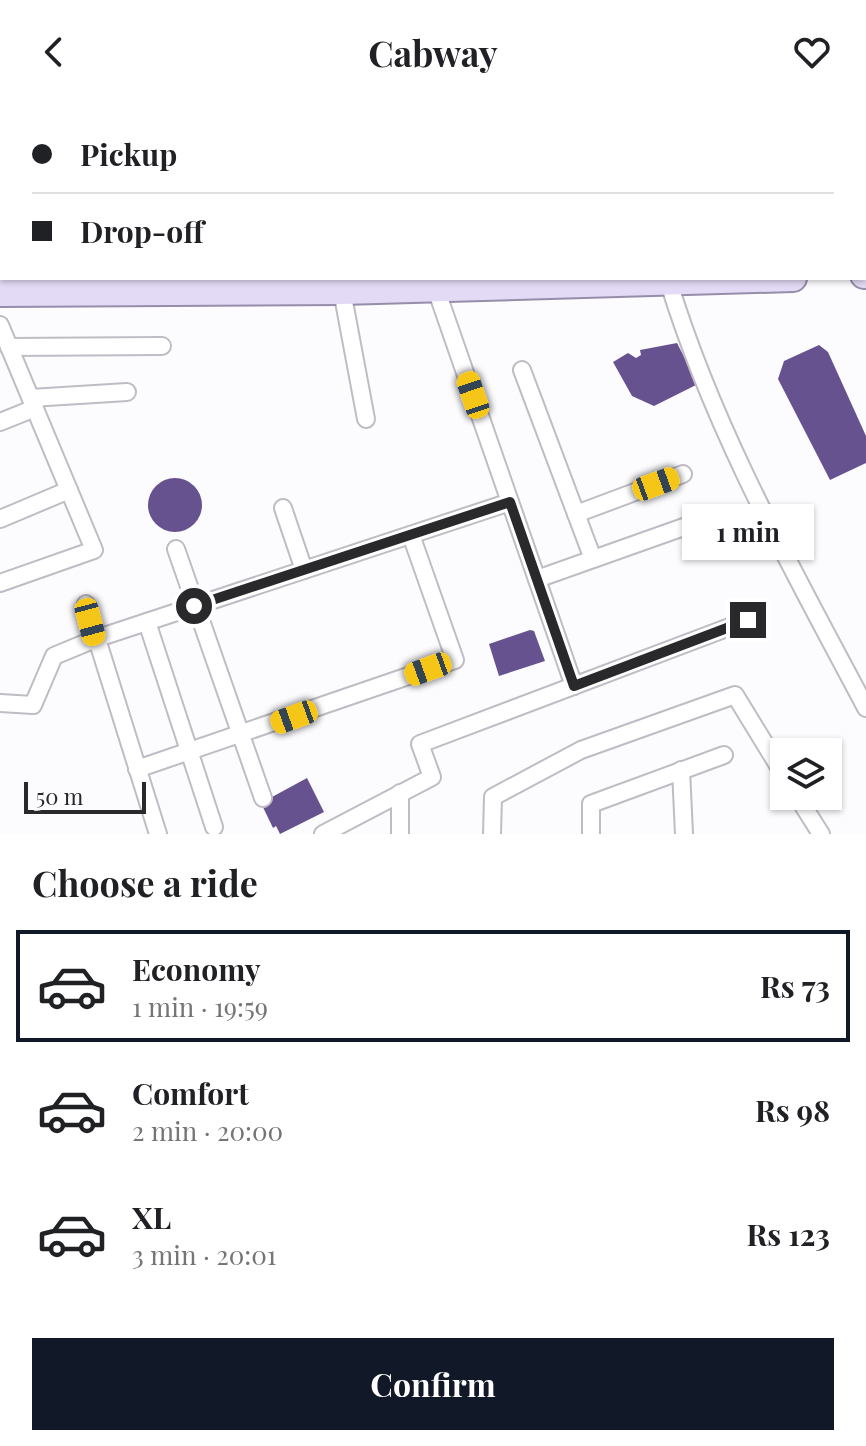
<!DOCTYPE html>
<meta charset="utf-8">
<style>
:root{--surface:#fff;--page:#f6f6f6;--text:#202124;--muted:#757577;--line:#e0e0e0;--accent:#111827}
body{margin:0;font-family:"Playfair Display",serif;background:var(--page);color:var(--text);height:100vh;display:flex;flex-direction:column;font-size:30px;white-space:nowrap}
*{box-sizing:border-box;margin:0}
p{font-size:26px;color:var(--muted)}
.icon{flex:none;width:44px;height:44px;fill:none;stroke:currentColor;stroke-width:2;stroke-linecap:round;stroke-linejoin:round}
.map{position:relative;height:730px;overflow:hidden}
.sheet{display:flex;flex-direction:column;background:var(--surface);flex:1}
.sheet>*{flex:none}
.hud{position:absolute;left:0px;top:0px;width:866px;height:176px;box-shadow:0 2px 6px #0004;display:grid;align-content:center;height:176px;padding:0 32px;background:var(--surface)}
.fabs{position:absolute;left:770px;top:634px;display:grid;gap:16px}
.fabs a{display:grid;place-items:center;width:72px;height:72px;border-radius:0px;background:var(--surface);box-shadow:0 2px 6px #0004;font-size:40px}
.scale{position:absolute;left:24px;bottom:20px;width:122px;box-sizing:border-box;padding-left:8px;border:4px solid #29282b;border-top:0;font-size:22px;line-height:28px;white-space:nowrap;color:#29282b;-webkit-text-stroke:6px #fcfbfe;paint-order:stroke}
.end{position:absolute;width:36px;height:36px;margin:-18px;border:10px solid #29282b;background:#fff;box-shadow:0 0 0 4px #fff}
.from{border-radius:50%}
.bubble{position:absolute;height:56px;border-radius:0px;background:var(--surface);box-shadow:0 2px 6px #0004;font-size:26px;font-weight:700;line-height:56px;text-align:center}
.car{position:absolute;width:24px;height:48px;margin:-24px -12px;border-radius:10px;box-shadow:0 0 6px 2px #0007;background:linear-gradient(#f5c518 24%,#345 0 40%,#f5c518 0 76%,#345 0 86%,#f5c518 0)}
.hud b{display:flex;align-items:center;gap:28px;height:76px;font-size:30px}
.hud b+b{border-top:2px solid var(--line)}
.hud i{width:20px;height:20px;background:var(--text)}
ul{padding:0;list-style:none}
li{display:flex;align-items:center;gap:24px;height:112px;margin:0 16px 12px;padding:0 16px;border:4px solid transparent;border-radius:0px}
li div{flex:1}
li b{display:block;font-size:30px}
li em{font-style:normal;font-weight:700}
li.selected{border-color:var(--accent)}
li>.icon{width:72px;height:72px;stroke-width:1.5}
h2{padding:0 32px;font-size:36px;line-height:96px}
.cta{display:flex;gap:16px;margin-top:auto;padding:16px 32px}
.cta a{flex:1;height:92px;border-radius:0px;background:var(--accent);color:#fff;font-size:32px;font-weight:700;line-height:92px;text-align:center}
header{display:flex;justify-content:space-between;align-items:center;height:104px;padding:0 32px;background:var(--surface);font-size:36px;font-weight:700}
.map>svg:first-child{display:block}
.built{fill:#f2edfe}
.building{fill:#675290}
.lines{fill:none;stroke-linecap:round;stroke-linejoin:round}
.lane-casing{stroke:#bfbcc5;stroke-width:12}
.street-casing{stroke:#bfbcc5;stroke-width:20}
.primary-casing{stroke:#968daa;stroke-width:30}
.lane{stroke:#fff;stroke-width:8}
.street{stroke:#fff;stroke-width:16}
.primary{stroke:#e3dbf5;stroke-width:26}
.route{stroke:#29282b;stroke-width:10}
</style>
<header><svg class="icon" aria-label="back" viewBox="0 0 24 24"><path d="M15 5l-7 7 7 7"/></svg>Cabway<svg class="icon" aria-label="heart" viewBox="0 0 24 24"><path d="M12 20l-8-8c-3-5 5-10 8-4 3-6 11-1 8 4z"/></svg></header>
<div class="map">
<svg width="866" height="730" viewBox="0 0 866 730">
<rect width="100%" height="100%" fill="#fcfbfe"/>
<path class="built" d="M0 0H50L2 2 0 154Z"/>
<g class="building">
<path d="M677 239 698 280 654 302 632 292 613 258 628 249 636 254 641 251 640 246Z"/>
<path d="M819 241 828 248 866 332V359L830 376 778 275 784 257Z"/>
<circle cx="175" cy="401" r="27"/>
<path d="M530 526 534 527 545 557 499 572 489 540Z"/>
<path d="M307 674 324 708 280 730 276 722 273 724 261 699Z"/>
</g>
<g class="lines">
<defs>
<g id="lane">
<path d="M709 0V2"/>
<path d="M796 0V2"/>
</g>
<g id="street">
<path d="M669 179C715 329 793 466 866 604"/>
<path d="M436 185 574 582"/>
<path d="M342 187 366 315"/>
<path d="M0 221 94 446 0 479"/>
<path d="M9 243 162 242"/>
<path d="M522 266 593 455"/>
<path d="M31 294 127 288"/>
<path d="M0 318 35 304"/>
<path d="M283 404 304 466"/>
<path d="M576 410 683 370"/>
<path d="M0 415 69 386"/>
<path d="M176 445 263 694"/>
<path d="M537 475 695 419"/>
<path d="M86 500 158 730"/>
<path d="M147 518 214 723"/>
<path d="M0 599 33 601 54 552 95 535 510 398"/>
<path d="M137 665 455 556 411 431"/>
<path d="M681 666 684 730"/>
<path d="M400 689V730"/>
<path d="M797 692 821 730"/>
<path d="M323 730 432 673 420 640 748 516"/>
<path d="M492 730 493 693 581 646 735 591 784 671"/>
<path d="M591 730V700L724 651"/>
</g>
<g id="primary">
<path d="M864 147H866"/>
<path d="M0 166H2"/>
<path d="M864 171H866"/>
<path d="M0 189 342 187 793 174"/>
</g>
</defs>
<use href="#lane" class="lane-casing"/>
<use href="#street" class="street-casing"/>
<use href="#primary" class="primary-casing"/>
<use href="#lane" class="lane"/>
<use href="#street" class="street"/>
<use href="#primary" class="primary"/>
</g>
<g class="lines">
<path class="route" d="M194 502 510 398 574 582 748 516"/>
</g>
</svg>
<div class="fabs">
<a><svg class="icon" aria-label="layers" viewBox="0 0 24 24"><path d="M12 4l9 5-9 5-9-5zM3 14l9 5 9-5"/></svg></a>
</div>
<div class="scale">50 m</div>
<i class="end from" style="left:194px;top:502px"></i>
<i class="end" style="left:748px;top:516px"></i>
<div class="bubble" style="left:682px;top:400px;width:132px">1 min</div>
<i class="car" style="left:473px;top:291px;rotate:341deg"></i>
<i class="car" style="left:656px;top:380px;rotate:70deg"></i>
<i class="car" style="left:90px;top:518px;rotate:165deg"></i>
<i class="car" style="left:428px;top:565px;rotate:250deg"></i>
<i class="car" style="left:294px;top:613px;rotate:250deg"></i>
<div class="hud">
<b><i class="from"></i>Pickup</b>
<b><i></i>Drop-off</b>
</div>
</div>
<section class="sheet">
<h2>Choose a ride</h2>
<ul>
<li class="selected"><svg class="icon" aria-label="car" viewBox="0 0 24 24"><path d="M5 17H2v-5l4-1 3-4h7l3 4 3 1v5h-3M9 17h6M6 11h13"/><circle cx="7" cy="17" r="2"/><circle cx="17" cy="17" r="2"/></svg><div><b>Economy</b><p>1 min · 19:59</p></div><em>Rs 73</em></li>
<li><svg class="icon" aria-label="car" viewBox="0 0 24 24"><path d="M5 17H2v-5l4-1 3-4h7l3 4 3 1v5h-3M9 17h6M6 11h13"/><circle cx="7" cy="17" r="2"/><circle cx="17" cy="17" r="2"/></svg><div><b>Comfort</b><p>2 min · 20:00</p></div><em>Rs 98</em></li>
<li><svg class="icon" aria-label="car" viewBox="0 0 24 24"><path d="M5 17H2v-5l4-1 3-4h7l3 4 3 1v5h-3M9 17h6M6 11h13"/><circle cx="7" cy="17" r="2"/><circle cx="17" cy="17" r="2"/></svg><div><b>XL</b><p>3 min · 20:01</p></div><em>Rs 123</em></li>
</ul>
<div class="cta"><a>Confirm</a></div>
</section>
